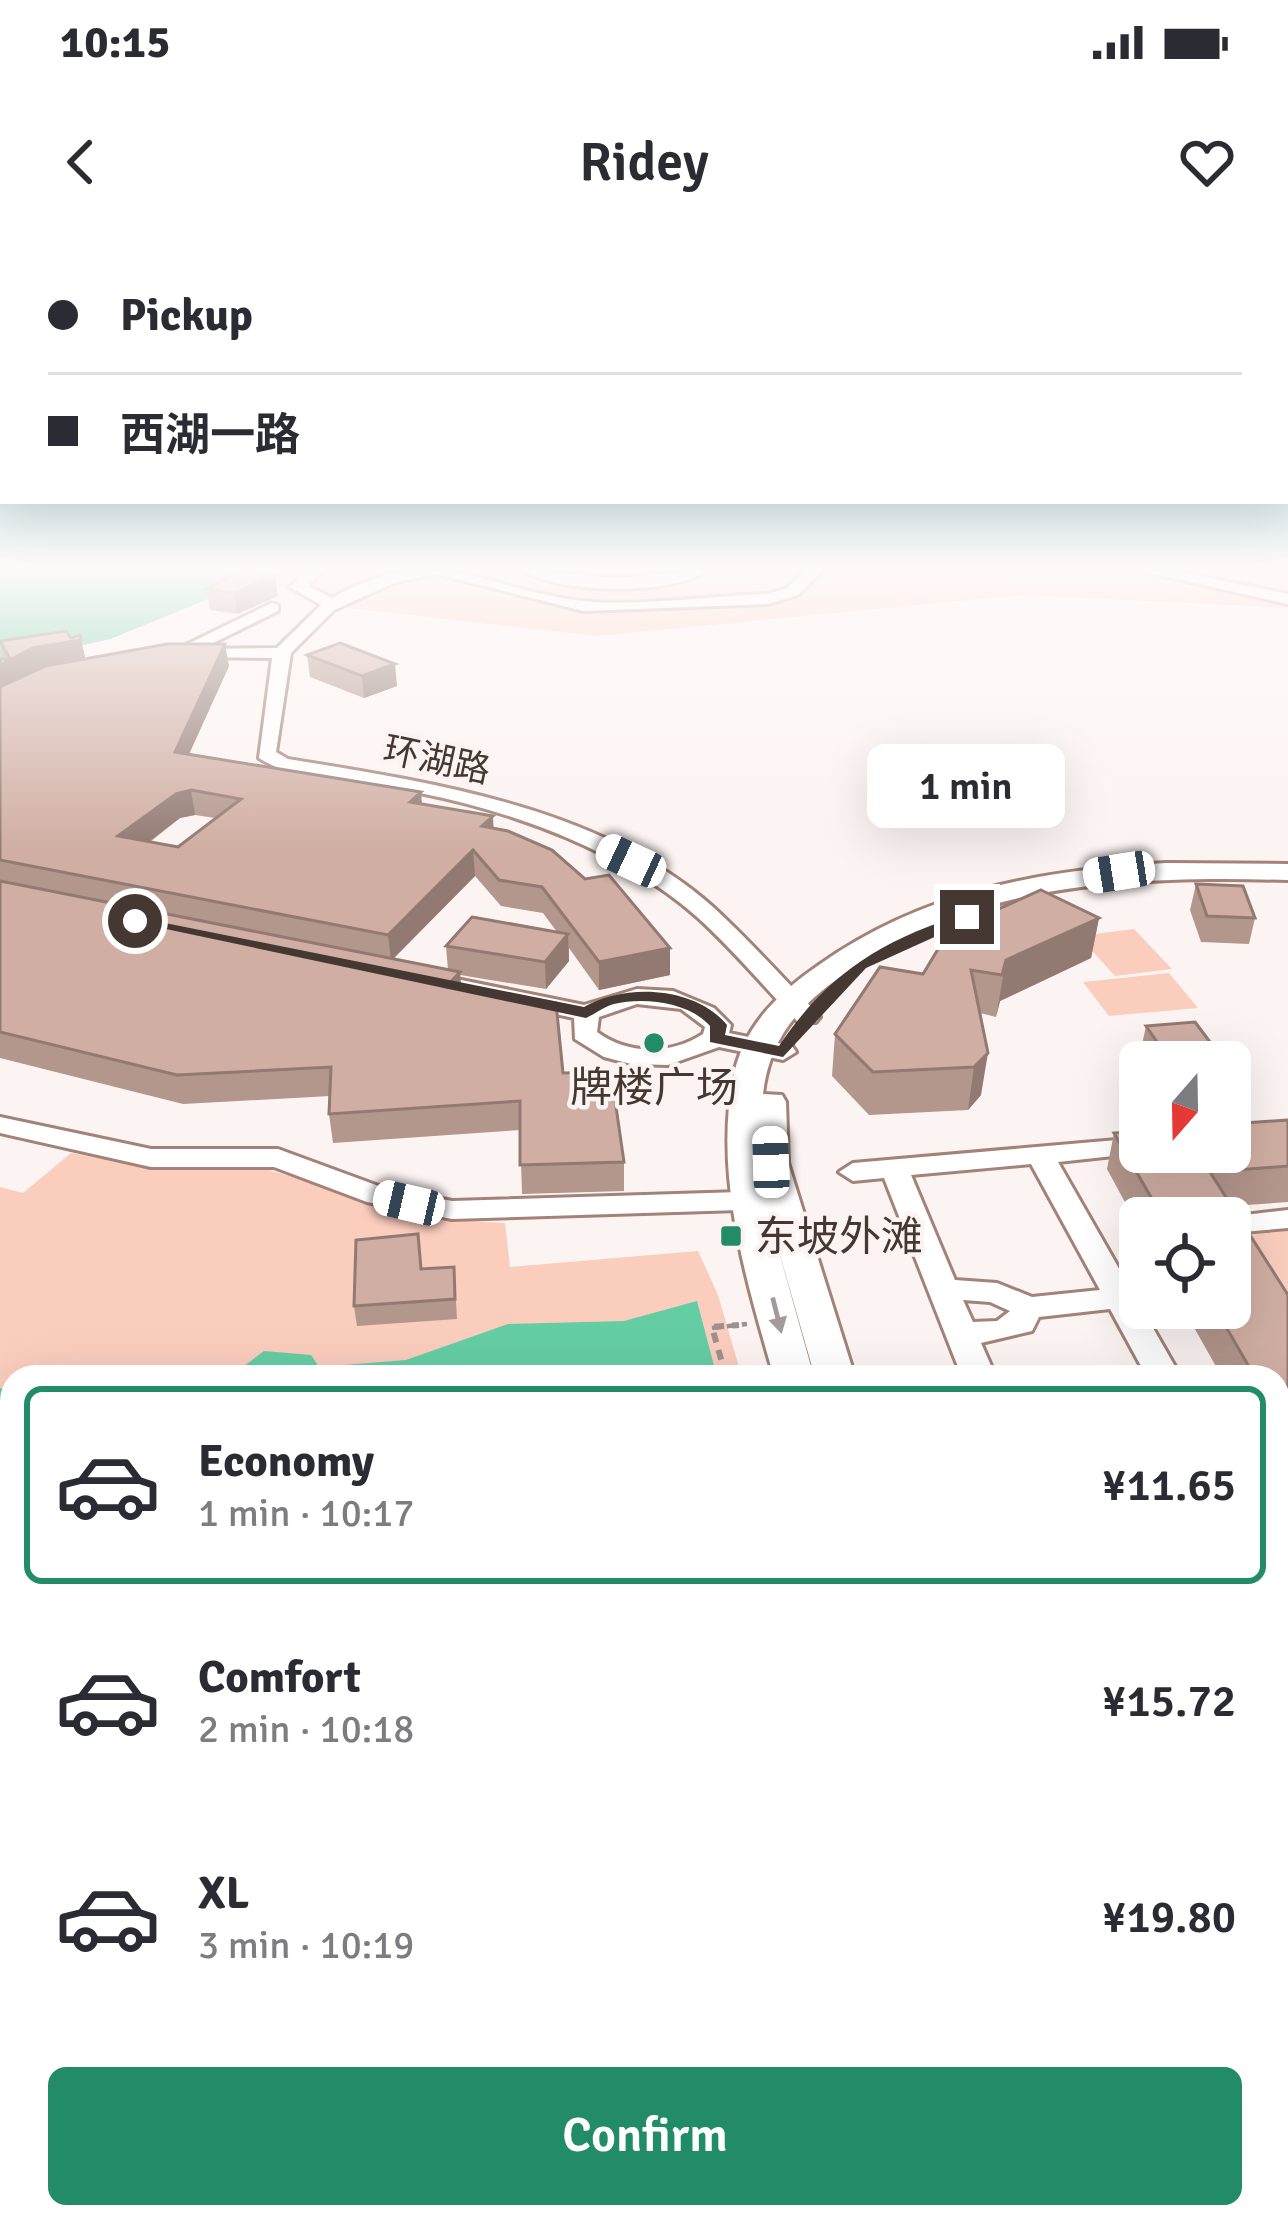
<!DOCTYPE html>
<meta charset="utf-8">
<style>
:root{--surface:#fff;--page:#f2f2f3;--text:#2b2b33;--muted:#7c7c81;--line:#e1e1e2;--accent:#228b68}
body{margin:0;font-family:Signika,"Noto Sans SC",sans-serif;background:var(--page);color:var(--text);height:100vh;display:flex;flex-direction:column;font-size:45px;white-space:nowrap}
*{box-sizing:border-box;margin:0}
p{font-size:39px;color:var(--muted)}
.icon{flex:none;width:66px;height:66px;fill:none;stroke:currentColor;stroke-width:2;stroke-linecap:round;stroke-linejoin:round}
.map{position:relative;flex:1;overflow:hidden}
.drawer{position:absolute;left:0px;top:1125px;width:1290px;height:864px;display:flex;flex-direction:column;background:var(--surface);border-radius:36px 36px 0 0;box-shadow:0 12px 48px #0002}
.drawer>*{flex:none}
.banner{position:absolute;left:0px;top:0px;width:1290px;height:264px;box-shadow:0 12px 48px #0002;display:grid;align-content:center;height:264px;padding:0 48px;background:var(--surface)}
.needle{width:78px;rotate:200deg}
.tools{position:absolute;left:1119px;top:801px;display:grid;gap:24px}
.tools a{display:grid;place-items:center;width:132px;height:132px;border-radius:18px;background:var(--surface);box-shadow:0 12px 48px #0002;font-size:60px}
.end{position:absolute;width:54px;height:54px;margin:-27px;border:15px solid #453732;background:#fff;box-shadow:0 0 0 6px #fff}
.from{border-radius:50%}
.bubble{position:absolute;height:84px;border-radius:18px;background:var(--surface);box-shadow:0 12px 48px #0002;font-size:39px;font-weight:600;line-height:84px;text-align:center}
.car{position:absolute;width:36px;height:72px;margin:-36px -18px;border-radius:15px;box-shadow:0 0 9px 3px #0007;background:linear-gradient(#fff 24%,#345 0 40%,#fff 0 76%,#345 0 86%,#fff 0)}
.banner b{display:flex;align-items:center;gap:42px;height:114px;font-size:45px}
.banner b+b{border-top:3px solid var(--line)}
.banner i{width:30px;height:30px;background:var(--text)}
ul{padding:21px 0 0;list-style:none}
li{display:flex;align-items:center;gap:36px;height:198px;margin:0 24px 18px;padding:0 24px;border:6px solid transparent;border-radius:18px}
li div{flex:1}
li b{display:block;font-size:45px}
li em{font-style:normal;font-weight:600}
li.selected{border-color:var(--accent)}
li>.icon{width:108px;height:108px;stroke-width:1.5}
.cta{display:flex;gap:24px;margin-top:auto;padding:24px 48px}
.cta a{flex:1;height:138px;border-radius:18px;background:var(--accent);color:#fff;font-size:48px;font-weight:600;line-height:138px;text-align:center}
.status{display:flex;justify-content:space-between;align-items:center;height:84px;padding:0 60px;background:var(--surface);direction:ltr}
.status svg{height:33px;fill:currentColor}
header{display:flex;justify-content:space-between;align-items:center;height:156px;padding:0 48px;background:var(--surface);font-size:54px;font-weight:600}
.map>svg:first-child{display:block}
.green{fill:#facdbd}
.water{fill:#65cda4}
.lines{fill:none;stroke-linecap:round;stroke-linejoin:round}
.minor-casing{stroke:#a38378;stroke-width:6}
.major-casing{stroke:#a38378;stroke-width:6}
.path-far2{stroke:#9c918e;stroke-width:4.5;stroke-dasharray:9 6;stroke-linecap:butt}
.path-far1{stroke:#9c918e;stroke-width:6;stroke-dasharray:10 8;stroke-linecap:butt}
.path{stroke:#9c918e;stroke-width:8;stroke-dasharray:14 9;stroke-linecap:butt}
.minor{fill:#fff;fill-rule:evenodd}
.major{fill:#fff;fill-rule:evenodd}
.wall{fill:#b3968c;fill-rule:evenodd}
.shaded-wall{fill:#927a72}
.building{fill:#d0aea3;stroke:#927a72;stroke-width:3;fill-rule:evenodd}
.oneway{fill:#a29b98}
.route{fill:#453732}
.poi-dot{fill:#228b68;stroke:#fcf4f2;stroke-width:4.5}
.labels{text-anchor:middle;stroke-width:9;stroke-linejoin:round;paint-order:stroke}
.far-street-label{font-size:36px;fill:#453732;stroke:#fcf4f2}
.poi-label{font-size:42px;fill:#453732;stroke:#fcf4f2}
</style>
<div class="status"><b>10:15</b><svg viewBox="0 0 49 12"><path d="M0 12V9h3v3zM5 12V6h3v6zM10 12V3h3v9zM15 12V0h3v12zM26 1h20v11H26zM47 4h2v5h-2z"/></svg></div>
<header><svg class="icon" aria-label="back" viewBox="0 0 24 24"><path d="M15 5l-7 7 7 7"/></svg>Ridey<svg class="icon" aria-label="heart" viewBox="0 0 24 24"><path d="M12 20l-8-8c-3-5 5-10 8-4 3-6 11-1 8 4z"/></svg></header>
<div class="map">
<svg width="1288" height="1989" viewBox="0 0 1288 1989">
<rect width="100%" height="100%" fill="#fcf4f2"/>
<g class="green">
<path d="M0 330H1288V368L1022 355 597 396 339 367 296 359 278 344 255 340 110 399Z"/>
<path d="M1134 689 1172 729 1115 736 1079 696Z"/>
<path d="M1169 733 1198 768 1109 776 1083 742Z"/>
<path d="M71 913 153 927 265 929 442 980 505 983 510 1027 698 1011 718 1055 742 1137H12V1977H989L992 1989H0V947L23 953Z"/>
<path d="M1288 986V1101L1230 991Z"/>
</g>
<g class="water">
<path d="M0 330H263L255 340 110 399 0 424Z"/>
<path d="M697 1061 717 1137H169L244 1126 264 1111 311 1115 319 1127 406 1120 508 1084 624 1081Z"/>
<path d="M0 1148 12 1151V1977H945L948 1989H0Z"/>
</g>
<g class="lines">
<defs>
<g id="minor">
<path d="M307 330H324L308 346 332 358C432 300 484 349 582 361 633 367 713 356 767 354L786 349 806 330H823L798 355 768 364 583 371 437 334 396 342 334 370 291 413 276 512 288 519C430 542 601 567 713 667 749 700 782 737 816 772L820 777 816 782H798C764 747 732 708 696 676 622 611 515 572 420 553 370 542 303 546 259 518L272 418 184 417 166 424 157 419 272 363 278 365V371L201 409 277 408 321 365 290 347Z"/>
<path d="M522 330 616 338 709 330C671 356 560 354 522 330Z"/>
<path d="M1137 330H1169L1288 354V364Z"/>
<path d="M422 732 584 765 637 749 673 751 714 768 731 785 729 793 792 806 796 812 783 820 719 807 668 825 631 824 604 817 575 799 574 778 413 744 410 739ZM637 764 681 769 705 787 703 794C671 815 628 815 597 792L599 777Z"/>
<path d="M0 877 151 909H278L384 948 452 961 771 951 786 960 771 969 452 979 367 962 274 927H151L0 893Z"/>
<path d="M1140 898V912H1150L1058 922 1181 1137H1147L1110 1069 1039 1077 1032 1091 981 1103 996 1137H962L884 938 853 941 839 932 853 923ZM1031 924 1100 1050 1032 1057 997 1043 955 1040 911 935ZM963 1060 990 1062 1010 1071 997 1081 973 1082Z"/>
<path d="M1288 970V988L1230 993V978H1219Z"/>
<path d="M1288 1193V1219L1278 1220V1194Z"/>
</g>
<g id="major">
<path d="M1166 623 1288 624V640C1130 636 973 641 840 737 797 768 769 800 763 854L782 855 786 862 788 923 855 1137H815L774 994 814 1137H774C747 1042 714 938 733 839 742 788 778 753 819 725 923 651 1041 630 1166 623Z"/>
<path d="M1041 1977H1152L1156 1989H1045Z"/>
</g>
</defs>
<use href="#minor" class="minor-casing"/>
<use href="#major" class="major-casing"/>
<path class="path-far2" d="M712 1088 747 1084"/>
<path class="path-far1" d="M726 1137 712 1087 739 1085"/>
<path class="path" d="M956 1977 960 1989"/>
<use href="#minor" class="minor"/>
<use href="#major" class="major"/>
</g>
<g class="wall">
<path d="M207 349 278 356 237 374 210 370Z"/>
<path d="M80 395 85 419 229 426 189 514 422 564 494 588 670 735 599 750 569 708V721L546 749 460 735 461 749 563 833 624 922V951L522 954 520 890 333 903 329 874 330 856 183 864 0 818V419H3L0 401 71 398ZM195 575 215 578 178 607 150 602 180 578ZM475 636 501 666 543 673 557 692 446 706 448 730 393 719Z"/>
<path d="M307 415 397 446 364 458 310 437Z"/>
<path d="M1196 644 1255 678 1249 704 1201 702 1190 670Z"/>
<path d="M1099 678 1091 718 1000 761 996 777 980 773 981 855 968 870 869 875 832 836 835 794 923 734Z"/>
<path d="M1146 786 1225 822H1145L1140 814Z"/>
<path d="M1288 880V962L1232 966 1288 1055V1186L1278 1187V1137H1222L1183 1068H1230V978H1140V990L1107 929 1114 893Z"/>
<path d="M454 1027 457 1079 357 1086 354 1066 421 1029Z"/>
<path d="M1288 1252V1565L1278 1567V1253Z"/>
</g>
<g class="shaded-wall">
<path d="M275 335 278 356 237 374 234 353Z"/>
<path d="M81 400 86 422 0 451V425L33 408Z"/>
<path d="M225 404 229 426 179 536 175 512Z"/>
<path d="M395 424 397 446 364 458 362 436Z"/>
<path d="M191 550 195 575 180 578 123 621 118 596 176 554Z"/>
<path d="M421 552 423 577 410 562Z"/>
<path d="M493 576 494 601 482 586Z"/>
<path d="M473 610 475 636 391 721 388 695Z"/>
<path d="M1099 678 1091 718 1000 761 996 777 1006 720Z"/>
<path d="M568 694 569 721 546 749 545 722Z"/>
<path d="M670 708V735L599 750V722Z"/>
<path d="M460 732 462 760 446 747Z"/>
<path d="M988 813 981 855 968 870 974 827Z"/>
</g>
<g class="building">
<path d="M240 331 275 335 234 353 207 349Z"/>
<path d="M66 391 71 398 80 395 81 400 33 408 0 425V419H10L0 401Z"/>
<path d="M340 403 395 424 362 436 307 415Z"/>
<path d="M167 404H225L175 512 421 552 410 562 493 576 482 586 508 591 552 610 585 639 609 635 670 708 599 722 542 647 499 640 473 610 388 695 0 620V447L46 426ZM191 550 241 559 178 607 118 596 176 554Z"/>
<path d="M0 641 460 732 446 747 556 763 563 833 611 832 624 922 520 925V861L329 874 331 827 177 835 0 792Z"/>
<path d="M1196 644 1243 646 1255 678 1207 676Z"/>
<path d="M1041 650 1099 678 1006 720 1002 735 971 730 988 813 974 827 873 832 835 794 880 727 923 734 949 691Z"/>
<path d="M472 677 568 694 545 722 446 706Z"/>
<path d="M1195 782 1225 822H1171L1146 786Z"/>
<path d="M1288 880V926L1210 932 1288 1055V1148L1278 1149V1137H1255L1215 1068H1230V978H1163L1114 893 1140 891V912H1230V884Z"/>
<path d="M418 994 421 1029 454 1027 455 1059 354 1066 356 1000Z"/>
<path d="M1288 1252V1528L1278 1529V1253Z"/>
</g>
<defs><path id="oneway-solid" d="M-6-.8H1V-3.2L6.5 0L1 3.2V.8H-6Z" transform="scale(3)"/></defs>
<use class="oneway" href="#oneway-solid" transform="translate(777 1075) rotate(76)"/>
<linearGradient id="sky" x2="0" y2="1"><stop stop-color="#73becd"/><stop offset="0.54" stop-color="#fefaf9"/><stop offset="1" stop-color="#fefaf9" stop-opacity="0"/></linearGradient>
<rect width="1288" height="609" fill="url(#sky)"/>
<path class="route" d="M967 673 972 674V680L866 728 783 817 710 802V786C689 762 644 757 614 764 605 766 595 774 586 778L128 681 135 677 584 767C625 743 695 746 727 785L725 795 779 806C829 732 882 700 967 673Z"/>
<g class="poi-dot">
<circle cx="654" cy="803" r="12"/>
<rect x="719" y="984" width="24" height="24" rx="6"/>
</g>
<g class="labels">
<g class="far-street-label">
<text transform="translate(437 519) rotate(12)" y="13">环湖路</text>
</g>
<g class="poi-label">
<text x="654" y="862">牌楼广场</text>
<text x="755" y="1011" text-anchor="start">东坡外滩</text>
</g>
</g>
</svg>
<div class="tools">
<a><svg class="needle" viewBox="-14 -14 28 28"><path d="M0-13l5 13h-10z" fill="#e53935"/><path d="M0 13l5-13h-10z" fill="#7c7c81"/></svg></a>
<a><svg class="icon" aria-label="locate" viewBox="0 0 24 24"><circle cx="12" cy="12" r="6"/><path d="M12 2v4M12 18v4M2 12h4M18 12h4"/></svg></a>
</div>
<i class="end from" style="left:135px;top:681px"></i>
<i class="end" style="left:967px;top:677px"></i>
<div class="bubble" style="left:867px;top:504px;width:198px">1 min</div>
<i class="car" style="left:631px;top:621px;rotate:295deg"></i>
<i class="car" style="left:1119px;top:632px;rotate:261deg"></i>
<i class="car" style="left:771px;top:922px;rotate:358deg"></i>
<i class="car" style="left:409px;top:963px;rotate:283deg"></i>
<div class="banner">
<b><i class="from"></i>Pickup</b>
<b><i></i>西湖一路</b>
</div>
<section class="drawer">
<ul>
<li class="selected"><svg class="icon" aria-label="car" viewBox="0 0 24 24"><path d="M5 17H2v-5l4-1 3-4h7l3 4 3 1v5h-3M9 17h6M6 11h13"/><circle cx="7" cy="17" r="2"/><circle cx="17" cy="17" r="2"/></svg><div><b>Economy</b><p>1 min · 10:17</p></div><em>¥11.65</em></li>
<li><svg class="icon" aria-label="car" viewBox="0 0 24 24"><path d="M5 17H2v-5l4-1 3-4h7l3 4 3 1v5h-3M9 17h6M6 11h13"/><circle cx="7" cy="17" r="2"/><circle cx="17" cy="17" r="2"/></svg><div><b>Comfort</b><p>2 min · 10:18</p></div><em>¥15.72</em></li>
<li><svg class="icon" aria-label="car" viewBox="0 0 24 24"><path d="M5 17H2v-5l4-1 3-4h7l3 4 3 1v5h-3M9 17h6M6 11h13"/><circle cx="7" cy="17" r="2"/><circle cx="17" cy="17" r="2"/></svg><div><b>XL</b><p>3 min · 10:19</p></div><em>¥19.80</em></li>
</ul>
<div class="cta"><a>Confirm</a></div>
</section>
</div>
